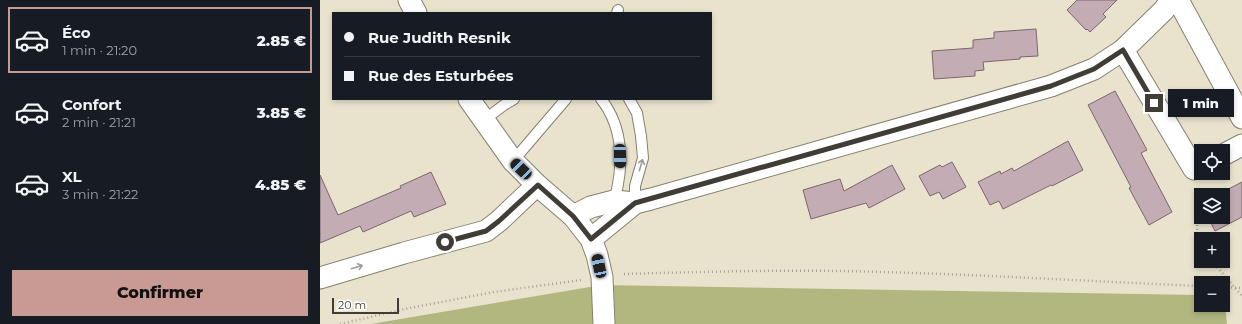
<!DOCTYPE html>
<html lang="fr">
<meta charset="utf-8">
<style>
:root{--surface:#171b24;--page:#20242c;--text:#f1f3f6;--muted:#9ea1a6;--line:#363941;--accent:#c99a94}
body{margin:0;font-family:Montserrat,sans-serif;background:var(--page);color:var(--text);height:100vh;display:flex;flex-direction:column;font-size:15px;white-space:nowrap}
*{box-sizing:border-box;margin:0}
p{font-size:13px;color:var(--muted)}
.icon{flex:none;width:22px;height:22px;fill:none;stroke:currentColor;stroke-width:2;stroke-linecap:round;stroke-linejoin:round}
.map{position:relative;flex:1;overflow:hidden}
.details{display:flex;flex-direction:column;background:var(--surface);width:320px}
.details>*{flex:none}
.guide{position:absolute;left:12px;top:12px;width:380px;height:88px;border-radius:0px;box-shadow:0 2px 6px #0003;display:grid;align-content:center;height:88px;padding:0 12px;background:var(--surface)}
.buttons{position:absolute;left:874px;top:144px;display:grid;gap:8px}
.buttons a{display:grid;place-items:center;width:36px;height:36px;border-radius:0px;background:var(--surface);box-shadow:0 2px 6px #0003;font-size:20px}
.scale{position:absolute;left:12px;bottom:10px;width:67px;box-sizing:border-box;padding-left:4px;border:2px solid #3f3d35;border-top:0;font-size:11px;line-height:14px;white-space:nowrap;color:#3f3d35;-webkit-text-stroke:3px #fff;paint-order:stroke}
.end{position:absolute;width:18px;height:18px;margin:-9px;border:5px solid #3f3d35;background:#fff;box-shadow:0 0 0 2px #fff}
.from{border-radius:50%}
.bubble{position:absolute;height:28px;border-radius:0px;background:var(--surface);box-shadow:0 2px 6px #0003;font-size:13px;font-weight:800;line-height:28px;text-align:center}
.car{position:absolute;width:12px;height:24px;margin:-12px -6px;border-radius:5px;box-shadow:0 0 3px 1px #0007;background:linear-gradient(#222 24%,#8ab4d8 0 40%,#222 0 76%,#8ab4d8 0 86%,#222 0)}
.guide b{display:flex;align-items:center;gap:14px;height:38px;font-size:15px}
.guide b+b{border-top:1px solid var(--line)}
.guide i{width:10px;height:10px;background:var(--text)}
ul{padding:7px 0 0;list-style:none}
li{display:flex;align-items:center;gap:12px;height:66px;margin:0 8px 6px;padding:0 4px;border:2px solid transparent;border-radius:0px}
li div{flex:1}
li b{display:block;font-size:15px}
li em{font-style:normal;font-weight:800}
li.current{border-color:var(--accent)}
li>.icon{width:36px;height:36px;stroke-width:1.5}
.button{display:flex;gap:8px;margin-top:auto;padding:8px 12px}
.button a{flex:1;height:46px;border-radius:0px;background:var(--accent);color:#111;font-size:16px;font-weight:800;line-height:46px;text-align:center}
main{display:flex;flex:1;min-height:0}
.map>svg:first-child{display:block}
.forest{fill:#b2b780}
.building{fill:#c3acb3;stroke:#7b666d}
.lines{fill:none;stroke-linecap:round;stroke-linejoin:round}
.service-casing{stroke:#86816e;stroke-width:12}
.minor-casing{stroke:#86816e;stroke-width:23}
.path{stroke:#a8a494;stroke-width:2.5;stroke-dasharray:1 3;stroke-linecap:butt}
.service{stroke:#fff;stroke-width:10}
.minor{stroke:#fff;stroke-width:21}
.path-bridge{stroke:#a8a494;stroke-width:2.5;stroke-dasharray:1 3;stroke-linecap:butt}
.oneway{stroke:#9f9e9a}
.route{stroke:#3f3d35;stroke-width:5}
</style>
<main>
<section class="details">
<ul>
<li class="current"><svg class="icon" aria-label="car" viewBox="0 0 24 24"><path d="M5 17H2v-5l4-1 3-4h7l3 4 3 1v5h-3M9 17h6M6 11h13"/><circle cx="7" cy="17" r="2"/><circle cx="17" cy="17" r="2"/></svg><div><b>Éco</b><p>1 min · 21:20</p></div><em>2.85 €</em></li>
<li><svg class="icon" aria-label="car" viewBox="0 0 24 24"><path d="M5 17H2v-5l4-1 3-4h7l3 4 3 1v5h-3M9 17h6M6 11h13"/><circle cx="7" cy="17" r="2"/><circle cx="17" cy="17" r="2"/></svg><div><b>Confort</b><p>2 min · 21:21</p></div><em>3.85 €</em></li>
<li><svg class="icon" aria-label="car" viewBox="0 0 24 24"><path d="M5 17H2v-5l4-1 3-4h7l3 4 3 1v5h-3M9 17h6M6 11h13"/><circle cx="7" cy="17" r="2"/><circle cx="17" cy="17" r="2"/></svg><div><b>XL</b><p>3 min · 21:22</p></div><em>4.85 €</em></li>
</ul>
<div class="button"><a>Confirmer</a></div>
</section>
<div class="map">
<svg width="922" height="324" viewBox="0 0 922 324">
<rect width="100%" height="100%" fill="#e9e3ce"/>
<path class="forest" d="M282 285 881 295V305H903L904 295 907 324H51Z"/>
<g class="building">
<path d="M757 0H797L783 14 786 17 770 32 767 29 766 30 747 10Z"/>
<path d="M716 29 718 56 700 57V59L663 62 664 70 655 71V76L614 79 612 51 653 48V40L674 38V32Z"/>
<path d="M795 91 827 150 821 153 852 212 829 225 809 188 811 187 768 105Z"/>
<path d="M748 141 763 170 732 186 731 185 683 209 679 201 670 205 658 182 680 171 681 174 692 168 694 171Z"/>
<path d="M632 162 646 187 623 199 619 192 610 196 599 176 620 165 622 167Z"/>
<path d="M572 165 585 189 549 208 546 203 491 219 483 190 520 179 524 191Z"/>
<path d="M111 172 126 204 94 217 91 211 43 232 40 226 0 243V175L18 215 81 188 80 186Z"/>
<path d="M922 182V217L895 231 888 217H903V195H897Z"/>
</g>
<g class="lines">
<defs>
<g id="service">
<path d="M297 13 298 10"/>
<path d="M281 99C304 128 304 167 294 201"/>
<path d="M309 99 317 113 321 136 323 158 315 186V203"/>
<path d="M164 120 184 105 194 99"/>
<path d="M193 161 246 99"/>
</g>
<g id="minor">
<path d="M89 0 96 13"/>
<path d="M858 0 922 118"/>
<path d="M803 50 874 169 881 166"/>
<path d="M149 99 193 161 217 185 253 216 271 239 277 255 282 277 284 324"/>
<path d="M903 155 922 145"/>
<path d="M253 216 271 207 294 201 315 203 331 199 731 86 774 69 803 50 844 10 851 0"/>
<path d="M271 239 315 203"/>
<path d="M0 278 84 253 166 231 179 221 217 185"/>
</g>
</defs>
<use href="#service" class="service-casing"/>
<use href="#minor" class="minor-casing"/>
<g class="path">
<path d="M875 189 878 244 881 248"/>
<path d="M892 261 922 296"/>
<path d="M304 274C375 272 447 270 518 271 639 273 760 281 881 286"/>
<path d="M20 324 85 309 174 292 261 280"/>
</g>
<use href="#service" class="service"/>
<use href="#minor" class="minor"/>
<path class="path-bridge" d="M903 287 922 288"/>
</g>
<defs><path id="oneway-shaft" d="M-6 0H5M1.5-3L5.5 0L1.5 3" fill="none" stroke-width="1.6" stroke-linecap="round" stroke-linejoin="round"/></defs>
<g class="oneway">
<use href="#oneway-shaft" transform="translate(321 165) rotate(-74)"/>
<use href="#oneway-shaft" transform="translate(37 267) rotate(-17)"/>
</g>
<g class="lines">
<path class="route" d="M125 242 166 231 179 221 218 185 253 216 271 239 315 203 731 86 774 69 803 50 834 103"/>
</g>
</svg>
<div class="buttons">
<a><svg class="icon" aria-label="locate" viewBox="0 0 24 24"><circle cx="12" cy="12" r="6"/><path d="M12 2v4M12 18v4M2 12h4M18 12h4"/></svg></a>
<a><svg class="icon" aria-label="layers" viewBox="0 0 24 24"><path d="M12 4l9 5-9 5-9-5zM3 14l9 5 9-5"/></svg></a>
<a>+</a>
<a>−</a>
</div>
<div class="scale">20 m</div>
<i class="end from" style="left:125px;top:242px"></i>
<i class="end" style="left:834px;top:103px"></i>
<div class="bubble" style="left:848px;top:89px;width:66px">1 min</div>
<i class="car" style="left:300px;top:156px;rotate:179deg"></i>
<i class="car" style="left:201px;top:169px;rotate:314deg"></i>
<i class="car" style="left:279px;top:266px;rotate:348deg"></i>
<div class="guide">
<b><i class="from"></i>Rue Judith Resnik</b>
<b><i></i>Rue des Esturbées</b>
</div>
</div>
</main>
